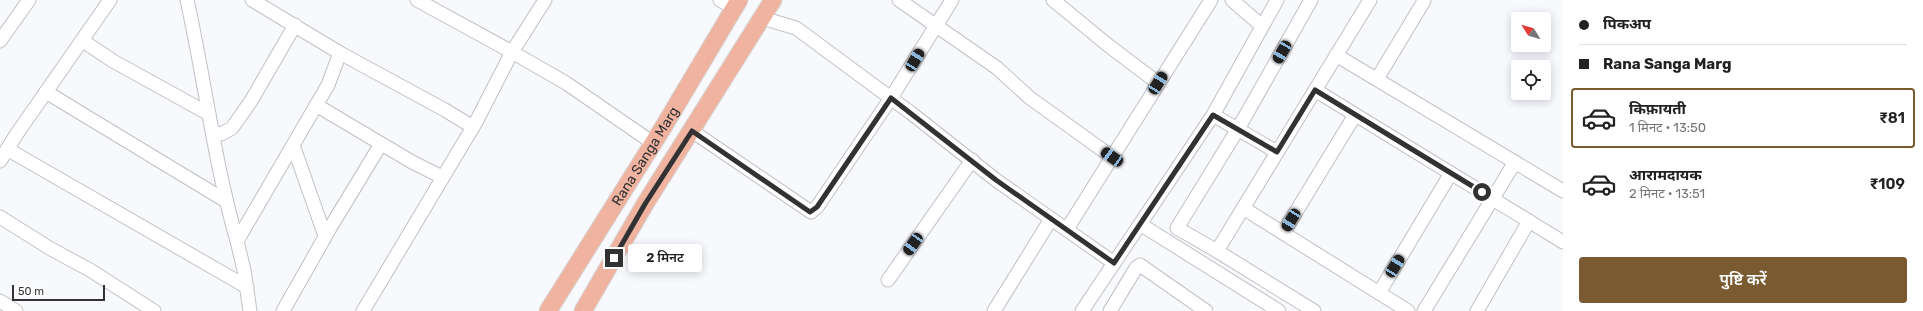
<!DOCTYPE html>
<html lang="hi">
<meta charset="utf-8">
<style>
:root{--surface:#fff;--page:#f6f6f6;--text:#222;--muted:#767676;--line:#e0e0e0;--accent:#7a5a30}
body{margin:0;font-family:Rubik,"Noto Sans Devanagari",sans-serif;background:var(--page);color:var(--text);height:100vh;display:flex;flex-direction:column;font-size:15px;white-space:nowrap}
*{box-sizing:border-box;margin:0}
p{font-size:13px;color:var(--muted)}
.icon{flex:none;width:22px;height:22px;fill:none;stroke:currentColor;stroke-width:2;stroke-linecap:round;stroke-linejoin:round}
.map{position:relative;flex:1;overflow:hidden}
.sheet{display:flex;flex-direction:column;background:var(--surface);width:360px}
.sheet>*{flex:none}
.guide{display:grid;align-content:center;height:88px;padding:0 16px;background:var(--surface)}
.needle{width:26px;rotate:307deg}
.buttons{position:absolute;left:1511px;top:12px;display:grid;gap:8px}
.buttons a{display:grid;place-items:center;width:40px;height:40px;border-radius:4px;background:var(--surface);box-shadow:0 2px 10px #0003;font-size:20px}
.scale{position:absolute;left:12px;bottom:10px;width:93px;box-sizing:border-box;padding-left:4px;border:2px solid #323234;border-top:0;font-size:11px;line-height:14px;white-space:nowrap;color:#323234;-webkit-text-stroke:3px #fff;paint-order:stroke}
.end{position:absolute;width:18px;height:18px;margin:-9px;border:5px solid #323234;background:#fff;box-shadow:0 0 0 2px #fff}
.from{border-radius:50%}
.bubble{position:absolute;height:28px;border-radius:4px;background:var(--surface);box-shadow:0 2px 10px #0003;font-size:13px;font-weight:600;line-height:28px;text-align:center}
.car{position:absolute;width:12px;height:24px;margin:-12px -6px;border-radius:5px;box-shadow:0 0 3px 1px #0007;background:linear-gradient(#222 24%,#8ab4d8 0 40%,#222 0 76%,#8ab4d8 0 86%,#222 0)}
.guide b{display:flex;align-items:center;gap:14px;height:38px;font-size:15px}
.guide b+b{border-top:1px solid var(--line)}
.guide i{width:10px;height:10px;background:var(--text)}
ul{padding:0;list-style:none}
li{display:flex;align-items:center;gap:12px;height:60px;margin:0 8px 6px;padding:0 8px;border:2px solid transparent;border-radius:4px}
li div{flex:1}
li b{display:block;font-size:15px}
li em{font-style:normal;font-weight:600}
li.active{border-color:var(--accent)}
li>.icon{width:36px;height:36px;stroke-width:1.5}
.action{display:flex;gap:8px;margin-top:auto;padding:8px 16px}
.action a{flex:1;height:46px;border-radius:4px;background:var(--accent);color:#fff;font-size:16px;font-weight:600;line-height:46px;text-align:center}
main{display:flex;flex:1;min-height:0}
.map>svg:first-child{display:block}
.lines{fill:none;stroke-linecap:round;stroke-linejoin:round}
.minor-casing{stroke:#c0c1c5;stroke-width:15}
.major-casing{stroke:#d6d6d6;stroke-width:19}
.minor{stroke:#fff;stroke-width:13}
.major{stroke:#f0b3a0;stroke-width:17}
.route{stroke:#323234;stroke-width:5}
.labels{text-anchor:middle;stroke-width:3.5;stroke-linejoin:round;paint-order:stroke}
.street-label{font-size:14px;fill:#323234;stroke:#fff}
</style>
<main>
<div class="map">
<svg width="1563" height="311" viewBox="0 0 1563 311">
<rect width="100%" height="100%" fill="#f8f9fd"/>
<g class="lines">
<defs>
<g id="minor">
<path d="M187 0C205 80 214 162 237 241"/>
<path d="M252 0 340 53 445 110 473 127"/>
<path d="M417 0 512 52 566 83 653 143"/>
<path d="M720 0 734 8"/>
<path d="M899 0 997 68 1030 98 1112 157"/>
<path d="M1053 0 1109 46 1158 83"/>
<path d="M1232 0 1262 26"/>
<path d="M1311 0 1238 129 1177 228 1217 251 1370 0"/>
<path d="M762 18 796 28 911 113 996 180 1114 263"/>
<path d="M0 41 29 0"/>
<path d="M83 41 113 61 209 114"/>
<path d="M1336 55 1563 191"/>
<path d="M1377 79 1424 1"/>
<path d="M1315 90 1563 242"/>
<path d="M46 92 226 201"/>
<path d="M316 105 412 162 442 177"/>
<path d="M1213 115 1277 152"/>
<path d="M692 131 811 212 817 207 891 98 952 0"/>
<path d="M213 132 221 134 232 128 251 101 295 25"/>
<path d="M293 145 325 236"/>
<path d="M7 149 247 287"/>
<path d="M0 161 16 135 110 0"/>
<path d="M1243 208 1408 311"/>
<path d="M0 217 51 249 90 270 154 311"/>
<path d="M1140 224 1279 311"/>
<path d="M1067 229 1211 0"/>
<path d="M1283 233 1355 115"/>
<path d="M1217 251 1314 311"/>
<path d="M888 280 972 160"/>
<path d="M1379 293 1451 173"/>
<path d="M0 301 16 311"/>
<path d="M250 311 244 270 237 241 328 85 340 53"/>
<path d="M283 311 330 228 381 144"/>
<path d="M363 311 476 122 512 52 545 0"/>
<path d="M994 311 1051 219"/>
<path d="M1082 311 1213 115 1277 0"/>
<path d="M1110 311 1136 268 1140 265 1206 311"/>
<path d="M1424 311 1515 162"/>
<path d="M1477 311 1529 221"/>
</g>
<g id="major">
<path id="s1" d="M548 311 664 126 739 0"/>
<path d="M583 311 645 204 773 0"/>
</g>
</defs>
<use href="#minor" class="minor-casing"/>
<use href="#major" class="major-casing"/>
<use href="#minor" class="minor"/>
<use href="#major" class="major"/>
</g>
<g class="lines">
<path class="route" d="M614 258 645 204 692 131 810 212 817 207 891 98 996 180 1114 263 1213 115 1277 152 1315 90 1482 192"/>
</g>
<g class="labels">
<g class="street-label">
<text dy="5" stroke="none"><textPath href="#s1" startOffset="183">Rana Sanga Marg</textPath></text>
</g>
</g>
</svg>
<div class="buttons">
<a><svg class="needle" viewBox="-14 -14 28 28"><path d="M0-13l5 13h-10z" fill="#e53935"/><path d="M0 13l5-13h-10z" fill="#767676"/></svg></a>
<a><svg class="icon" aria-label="locate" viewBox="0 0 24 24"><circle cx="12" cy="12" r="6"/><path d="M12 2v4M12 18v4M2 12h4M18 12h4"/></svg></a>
</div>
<div class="scale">50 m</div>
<i class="end from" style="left:1482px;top:192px"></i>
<i class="end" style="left:614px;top:258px"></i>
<div class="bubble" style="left:628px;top:244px;width:74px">2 मिनट</div>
<i class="car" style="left:1282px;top:52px;rotate:210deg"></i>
<i class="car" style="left:915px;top:60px;rotate:31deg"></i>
<i class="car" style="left:1158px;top:83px;rotate:32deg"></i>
<i class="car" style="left:1112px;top:157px;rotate:305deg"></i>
<i class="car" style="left:1291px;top:220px;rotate:211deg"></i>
<i class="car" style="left:913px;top:244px;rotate:215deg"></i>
<i class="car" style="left:1395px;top:266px;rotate:31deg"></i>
</div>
<section class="sheet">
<div class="guide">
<b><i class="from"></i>पिकअप</b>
<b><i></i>Rana Sanga Marg</b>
</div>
<ul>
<li class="active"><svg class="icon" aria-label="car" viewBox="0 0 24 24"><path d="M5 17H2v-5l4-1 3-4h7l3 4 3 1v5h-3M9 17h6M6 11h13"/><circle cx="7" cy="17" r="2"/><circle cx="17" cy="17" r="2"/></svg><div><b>किफ़ायती</b><p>1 मिनट · 13:50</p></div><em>₹81</em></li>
<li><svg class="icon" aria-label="car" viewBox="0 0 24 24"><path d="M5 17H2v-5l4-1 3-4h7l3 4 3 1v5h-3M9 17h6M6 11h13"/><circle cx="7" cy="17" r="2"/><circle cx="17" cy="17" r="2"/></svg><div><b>आरामदायक</b><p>2 मिनट · 13:51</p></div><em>₹109</em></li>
</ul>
<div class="action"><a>पुष्टि करें</a></div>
</section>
</main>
